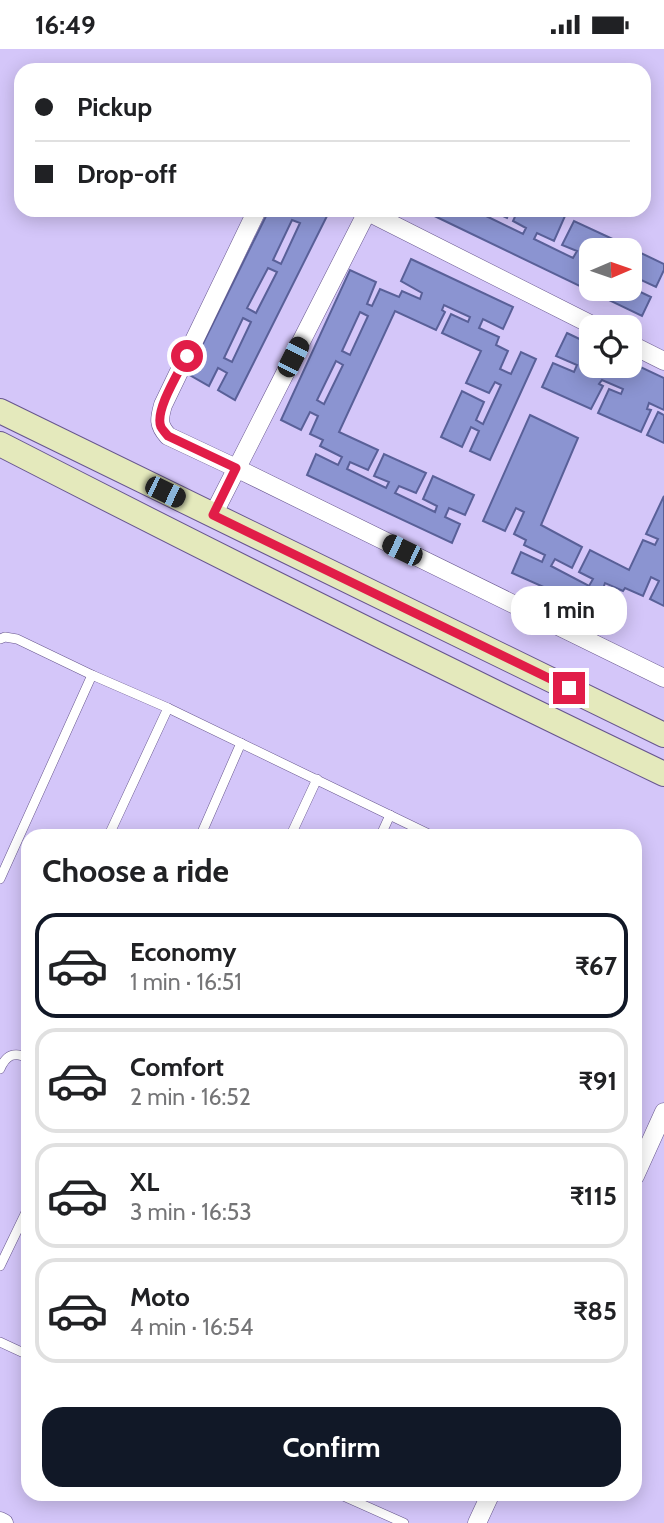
<!DOCTYPE html>
<meta charset="utf-8">
<style>
:root{--surface:#fff;--page:#f2f2f2;--text:#202124;--muted:#757577;--line:#e0e0e0;--accent:#111827}
body{margin:0;font-family:Cabin,sans-serif;background:var(--page);color:var(--text);height:100vh;display:flex;flex-direction:column;font-size:26px;white-space:nowrap}
*{box-sizing:border-box;margin:0}
p{font-size:23px;color:var(--muted)}
.icon{flex:none;width:38px;height:38px;fill:none;stroke:currentColor;stroke-width:2;stroke-linecap:round;stroke-linejoin:round}
.map{position:relative;flex:1;overflow:hidden}
.sheet{position:absolute;left:21px;top:780px;width:621px;height:672px;display:flex;flex-direction:column;background:var(--surface);border-radius:21px;box-shadow:0 4px 18px #0003}
.sheet>*{flex:none}
.banner{position:absolute;left:14px;top:14px;width:637px;height:154px;border-radius:21px;box-shadow:0 4px 18px #0003;display:grid;align-content:center;height:154px;padding:0 21px;background:var(--surface)}
.needle{width:46px;rotate:88deg}
.fabs{position:absolute;left:579px;top:189px;display:grid;gap:14px}
.fabs a{display:grid;place-items:center;width:63px;height:63px;border-radius:14px;background:var(--surface);box-shadow:0 4px 18px #0003;font-size:35px}
.end{position:absolute;width:32px;height:32px;margin:-16px;border:9px solid #e11d48;background:#fff;box-shadow:0 0 0 4px #fff}
.from{border-radius:50%}
.bubble{position:absolute;height:49px;border-radius:21px;background:var(--surface);box-shadow:0 4px 18px #0003;font-size:23px;font-weight:800;line-height:49px;text-align:center}
.car{position:absolute;width:21px;height:42px;margin:-21px -10px;border-radius:9px;box-shadow:0 0 5px 2px #0007;background:linear-gradient(#222 24%,#8ab4d8 0 40%,#222 0 76%,#8ab4d8 0 86%,#222 0)}
.banner b{display:flex;align-items:center;gap:24px;height:66px;font-size:26px}
.banner b+b{border-top:2px solid var(--line)}
.banner i{width:18px;height:18px;background:var(--text)}
ul{padding:0;list-style:none}
li{display:flex;align-items:center;gap:21px;height:105px;margin:0 14px 10px;padding:0 7px;border:4px solid var(--line);border-radius:21px}
li div{flex:1}
li b{display:block;font-size:26px}
li em{font-style:normal;font-weight:800}
li.on{border-color:var(--accent)}
li>.icon{width:63px;height:63px;stroke-width:1.5}
h2{padding:0 21px;font-size:32px;line-height:84px}
.cta{display:flex;gap:14px;margin-top:auto;padding:14px 21px}
.cta a{flex:1;height:80px;border-radius:21px;background:var(--accent);color:#fff;font-size:28px;font-weight:800;line-height:80px;text-align:center}
.status{display:flex;justify-content:space-between;align-items:center;height:49px;padding:0 35px;background:var(--surface);direction:ltr}
.status svg{height:19px;fill:currentColor}
.map>svg:first-child{display:block}
.building{fill:#8b94d1;stroke:#596098;stroke-width:2;fill-rule:evenodd}
.lines{fill:none;stroke-linecap:round;stroke-linejoin:round}
.lane-casing{stroke:#67568e;stroke-width:10}
.street-casing{stroke:#67568e;stroke-width:19}
.secondary-casing{stroke:#67568e;stroke-width:26}
.lane{stroke:#fff;stroke-width:9}
.street{stroke:#fff;stroke-width:18}
.secondary{stroke:#e4e9bc;stroke-width:24}
.route{stroke:#e11d48;stroke-width:9}
</style>
<div class="status"><b>16:49</b><svg viewBox="0 0 49 12"><path d="M0 12V9h3v3zM5 12V6h3v6zM10 12V3h3v9zM15 12V0h3v12zM26 1h20v11H26zM47 4h2v5h-2z"/></svg></div>
<div class="map">
<svg width="664" height="1474" viewBox="0 0 664 1474">
<rect width="100%" height="100%" fill="#d4c6f9"/>
<g class="building">
<path d="M269 161H298L305 166 307 161H330L235 351 218 341 227 324 218 319 209 337 188 325ZM292 171 300 174 281 215 273 211ZM268 219 277 223 256 264 247 259ZM243 269 251 273 232 313 224 309Z"/>
<path d="M422 161H489L486 167 523 185 526 179 513 172 518 161H552L565 167 554 192 537 184 534 190 573 209 577 202 562 196 574 172 617 192 612 201H592V209L588 208 585 215 592 218V240H630V201H619L622 195 664 215V221L656 238 637 229 632 239 651 248 642 267Z"/>
<path d="M490 161H510L507 169Z"/>
<path d="M411 210 513 258 503 280 483 270 479 279 499 288 496 296 508 302 500 320 511 325 521 303 536 310 490 411 470 402 479 382 471 378 462 398 441 388 462 342 484 353 476 371 483 375 501 336 495 333 489 344 466 334 481 302 442 284 451 265 468 273 470 268 444 256 442 261 445 263 436 281 395 262 339 383 378 401 368 421 350 413 347 420 386 439 389 433 374 427 384 405 426 424 416 444 399 437 395 444 435 463 437 457 423 450 433 427 474 446 465 466 449 459 445 468 460 475 452 494 307 426 316 405 338 416 342 408 320 397 323 391 310 385 318 367 310 363 301 381 281 371 350 221 376 233 367 255 372 257 380 240 399 248 402 242 420 250 422 244 401 232ZM360 263 368 267 350 306 342 302ZM336 312 343 316 324 355 317 351Z"/>
<path d="M567 284 592 296V317H630V313L664 329V361L649 354 647 360 651 361 641 383 598 364 609 340 621 345 623 340 602 331 599 335 603 337 591 360 542 338 553 314 574 323 577 316 556 307Z"/>
<path d="M658 363 664 366V394L647 386Z"/>
<path d="M530 366 578 389 541 476 582 498 572 519 555 510 551 517 589 537 593 530 579 523 590 501 629 521 643 491 655 496 658 490 646 485 664 447V557L650 550 659 532 651 528 643 547 625 539 623 542 605 534 602 543 619 550 611 568 512 524 521 503 542 513 545 506 524 496 526 491 514 485 524 463 516 459 505 482 483 472Z"/>
</g>
<g class="lines">
<defs>
<g id="lane">
<path d="M0 590 5 588 17 590 92 626 168 659 435 788"/>
<path d="M108 788 168 659"/>
<path d="M200 788 241 694"/>
<path d="M290 788 317 730"/>
<path d="M380 788 390 766"/>
<path d="M0 830 92 626"/>
<path d="M0 1020C6 1006 14 1002 28 1009"/>
<path d="M0 1217 28 1159"/>
<path d="M0 1293 28 1306"/>
<path d="M341 1446 404 1474"/>
</g>
<g id="street">
<path d="M257 161 163 356C159 370 158 376 168 387L236 419 664 629"/>
<path d="M364 161 596 278"/>
<path d="M630 295 664 312"/>
<path d="M213 466 367 163"/>
<path d="M635 1127 664 1063"/>
<path d="M0 1472 4 1474"/>
<path d="M477 1474 490 1446"/>
</g>
<g id="secondary">
<path d="M0 362 664 686"/>
<path d="M0 395C220 508 441 618 664 725"/>
</g>
</defs>
<use href="#lane" class="lane-casing"/>
<use href="#street" class="street-casing"/>
<use href="#secondary" class="secondary-casing"/>
<use href="#lane" class="lane"/>
<use href="#street" class="street"/>
<use href="#secondary" class="secondary"/>
</g>
<g class="lines">
<path class="route" d="M187 307C179 323 154 362 161 378 161 379 168 387 168 387L236 419 213 466 569 639"/>
</g>
</svg>
<div class="fabs">
<a><svg class="needle" viewBox="-14 -14 28 28"><path d="M0-13l5 13h-10z" fill="#e53935"/><path d="M0 13l5-13h-10z" fill="#757577"/></svg></a>
<a><svg class="icon" aria-label="locate" viewBox="0 0 24 24"><circle cx="12" cy="12" r="6"/><path d="M12 2v4M12 18v4M2 12h4M18 12h4"/></svg></a>
</div>
<i class="end from" style="left:187px;top:307px"></i>
<i class="end" style="left:569px;top:639px"></i>
<div class="bubble" style="left:511px;top:537px;width:116px">1 min</div>
<i class="car" style="left:293px;top:308px;rotate:27deg"></i>
<i class="car" style="left:165px;top:443px;rotate:116deg"></i>
<i class="car" style="left:402px;top:501px;rotate:296deg"></i>
<div class="banner">
<b><i class="from"></i>Pickup</b>
<b><i></i>Drop-off</b>
</div>
<section class="sheet">
<h2>Choose a ride</h2>
<ul>
<li class="on"><svg class="icon" aria-label="car" viewBox="0 0 24 24"><path d="M5 17H2v-5l4-1 3-4h7l3 4 3 1v5h-3M9 17h6M6 11h13"/><circle cx="7" cy="17" r="2"/><circle cx="17" cy="17" r="2"/></svg><div><b>Economy</b><p>1 min · 16:51</p></div><em>₹67</em></li>
<li><svg class="icon" aria-label="car" viewBox="0 0 24 24"><path d="M5 17H2v-5l4-1 3-4h7l3 4 3 1v5h-3M9 17h6M6 11h13"/><circle cx="7" cy="17" r="2"/><circle cx="17" cy="17" r="2"/></svg><div><b>Comfort</b><p>2 min · 16:52</p></div><em>₹91</em></li>
<li><svg class="icon" aria-label="car" viewBox="0 0 24 24"><path d="M5 17H2v-5l4-1 3-4h7l3 4 3 1v5h-3M9 17h6M6 11h13"/><circle cx="7" cy="17" r="2"/><circle cx="17" cy="17" r="2"/></svg><div><b>XL</b><p>3 min · 16:53</p></div><em>₹115</em></li>
<li><svg class="icon" aria-label="car" viewBox="0 0 24 24"><path d="M5 17H2v-5l4-1 3-4h7l3 4 3 1v5h-3M9 17h6M6 11h13"/><circle cx="7" cy="17" r="2"/><circle cx="17" cy="17" r="2"/></svg><div><b>Moto</b><p>4 min · 16:54</p></div><em>₹85</em></li>
</ul>
<div class="cta"><a>Confirm</a></div>
</section>
</div>
